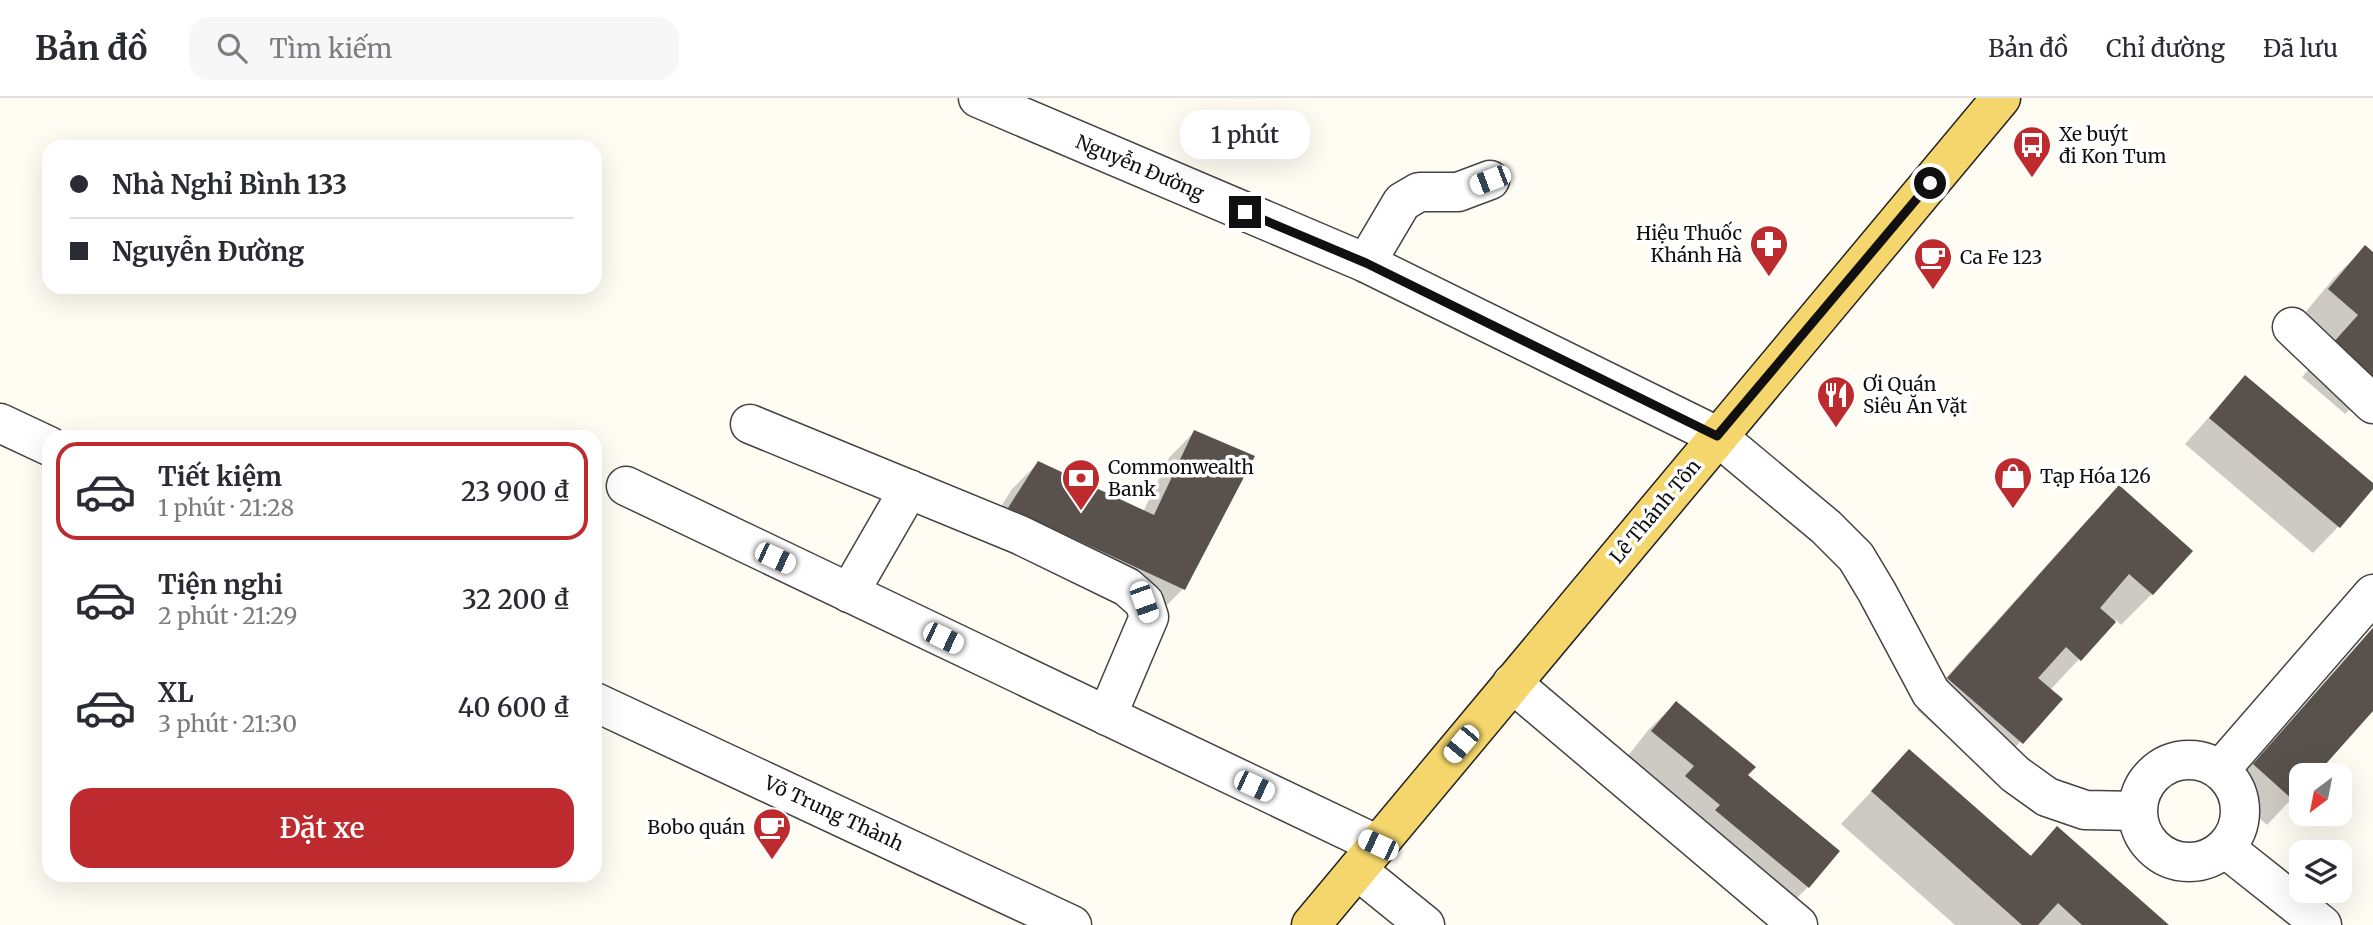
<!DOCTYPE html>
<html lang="vi">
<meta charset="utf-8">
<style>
:root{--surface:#fff;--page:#f7f7f7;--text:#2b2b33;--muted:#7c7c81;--line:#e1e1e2;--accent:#bd2b2f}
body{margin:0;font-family:Merriweather,serif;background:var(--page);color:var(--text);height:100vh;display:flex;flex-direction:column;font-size:26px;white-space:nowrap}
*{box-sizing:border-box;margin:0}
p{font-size:23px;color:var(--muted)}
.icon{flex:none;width:38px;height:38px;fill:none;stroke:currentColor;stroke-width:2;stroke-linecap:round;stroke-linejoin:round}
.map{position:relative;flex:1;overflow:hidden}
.panel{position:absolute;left:42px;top:332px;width:560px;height:452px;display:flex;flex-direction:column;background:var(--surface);border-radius:21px;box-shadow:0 7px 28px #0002}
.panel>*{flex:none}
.guide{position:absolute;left:42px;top:42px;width:560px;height:154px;border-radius:21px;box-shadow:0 7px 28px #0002;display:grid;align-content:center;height:154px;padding:0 28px;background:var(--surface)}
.needle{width:46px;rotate:212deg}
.buttons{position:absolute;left:2289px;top:665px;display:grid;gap:14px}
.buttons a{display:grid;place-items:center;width:63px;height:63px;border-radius:14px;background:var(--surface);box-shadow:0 7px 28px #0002;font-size:35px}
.end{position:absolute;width:32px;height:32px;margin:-16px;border:9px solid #101010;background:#fff;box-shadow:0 0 0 4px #fff}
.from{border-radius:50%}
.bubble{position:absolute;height:49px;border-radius:21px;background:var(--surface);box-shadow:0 7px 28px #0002;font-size:23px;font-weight:600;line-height:49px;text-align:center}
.car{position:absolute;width:21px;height:42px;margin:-21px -10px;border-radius:9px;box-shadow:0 0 5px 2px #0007;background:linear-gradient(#fff 24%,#345 0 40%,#fff 0 76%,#345 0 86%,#fff 0)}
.guide b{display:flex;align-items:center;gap:24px;height:66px;font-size:26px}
.guide b+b{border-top:2px solid var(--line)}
.guide i{width:18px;height:18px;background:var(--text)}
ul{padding:12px 0 0;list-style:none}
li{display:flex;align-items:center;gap:21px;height:98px;margin:0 14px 10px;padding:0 14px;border:4px solid transparent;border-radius:21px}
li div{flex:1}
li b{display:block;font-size:26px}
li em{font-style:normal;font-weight:600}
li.on{border-color:var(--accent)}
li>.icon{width:63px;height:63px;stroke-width:1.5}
.action{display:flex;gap:14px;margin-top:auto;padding:14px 28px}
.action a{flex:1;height:80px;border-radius:21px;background:var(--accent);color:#fff;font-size:28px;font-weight:600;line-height:80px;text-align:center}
header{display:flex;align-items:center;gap:42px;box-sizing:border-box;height:98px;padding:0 35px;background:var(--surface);border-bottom:2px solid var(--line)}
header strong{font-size:33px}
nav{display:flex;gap:38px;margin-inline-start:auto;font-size:24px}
.search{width:490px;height:63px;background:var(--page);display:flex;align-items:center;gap:18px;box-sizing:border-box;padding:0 24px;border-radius:21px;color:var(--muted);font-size:26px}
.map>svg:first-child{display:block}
.shadow{fill:#0003}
.building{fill:#58514c}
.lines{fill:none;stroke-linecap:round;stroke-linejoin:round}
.minor-casing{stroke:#434343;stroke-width:41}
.major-casing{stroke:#212121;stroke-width:41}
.minor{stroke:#fff;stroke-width:38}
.major{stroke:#f4d66d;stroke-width:38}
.route{stroke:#101010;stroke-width:9}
.labels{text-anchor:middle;stroke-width:7;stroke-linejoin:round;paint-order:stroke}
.poi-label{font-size:19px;fill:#101010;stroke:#fff;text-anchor:start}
.street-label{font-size:19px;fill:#101010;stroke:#fff}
</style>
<header>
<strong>Bản đồ</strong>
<div class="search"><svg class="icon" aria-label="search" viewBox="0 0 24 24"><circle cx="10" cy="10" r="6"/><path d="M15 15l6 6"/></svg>Tìm kiếm</div>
<nav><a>Bản đồ</a><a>Chỉ đường</a><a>Đã lưu</a></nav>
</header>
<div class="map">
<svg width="2373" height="827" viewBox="0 0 2373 827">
<rect width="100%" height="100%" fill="#fffdf3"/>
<g class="shadow">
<path d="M2365 149 2373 157 2371 289 2345 316 2302 279 2328 250 2298 223 2333 181Z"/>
<path d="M2245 279 2373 388 2338 429 2313 455 2185 346Z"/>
<path d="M1194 334 1183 491 1158 516 984 436 1012 391 1038 365 1143 414 1169 360Z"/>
<path d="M2119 390 2152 496 2121 527 2116 522 2050 592 2060 602 1990 676 1917 612 2088 421Z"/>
<path d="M2373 529V610L2314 677H2301V691L2267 727 2228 693Z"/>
<path d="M1676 605 1746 677 1808 789 1783 814 1627 659 1650 630Z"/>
<path d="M1909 653 2029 759 2057 730 2166 827H1955L1841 726Z"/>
</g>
<g class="building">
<path d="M2365 147 2373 154V281L2332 246 2358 217 2328 191Z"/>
<path d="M2245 277 2373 385V391L2340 430 2209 320Z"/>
<path d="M1194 332 1255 358 1185 492 1008 410 1038 363 1154 417Z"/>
<path d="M2119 387 2193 453 2153 497 2129 476 2100 510 2116 524 2081 563 2066 549 2038 580 2063 601 2023 646 1947 580Z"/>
<path d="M2373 530V613L2316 677H2301V694L2294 703 2253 666Z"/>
<path d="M1676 603 1756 669 1748 677 1840 753 1809 790 1715 712 1720 707 1685 678 1694 668 1651 633Z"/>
<path d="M1909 651 2031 758 2057 728 2169 827H2082L2058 805 2038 827H2022L1871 693Z"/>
</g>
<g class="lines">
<defs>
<g id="minor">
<path d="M978 0 1366 165 1717 338 1826 429 1856 459 1877 494 1931 595 2015 676 2047 699 2085 712 2137 713"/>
<path d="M1366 165 1402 104 1419 94H1458L1490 82"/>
<path d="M2292 229 2373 306"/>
<path d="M0 325 49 348"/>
<path d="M750 326 1020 437 1127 489 1144 504 1149 519 1107 618"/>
<path d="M626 388 1378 747"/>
<path d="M849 495 909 391"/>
<path d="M1512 585 1798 827"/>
<path d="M595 604 1072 827"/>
<circle cx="2189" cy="713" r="51"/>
<path d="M2220 672 2373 496"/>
<path d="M2225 750 2322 827"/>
<path d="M1357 772 1425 827"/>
</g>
<path id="major" d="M1311 827 2001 0"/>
</defs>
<use href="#minor" class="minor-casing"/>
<use href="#major" class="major-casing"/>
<use href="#minor" class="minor"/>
<use href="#major" class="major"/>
</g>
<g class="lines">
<path class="route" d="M1245 114 1366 165 1717 338 1930 85"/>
</g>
<defs>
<symbol id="bus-pin" viewBox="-11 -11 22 30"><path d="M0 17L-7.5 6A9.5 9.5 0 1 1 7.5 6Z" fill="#bd2b2f" stroke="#fff"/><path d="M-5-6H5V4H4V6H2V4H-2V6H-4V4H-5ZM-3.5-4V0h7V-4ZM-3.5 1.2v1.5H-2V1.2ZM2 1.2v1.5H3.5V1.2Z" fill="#fff"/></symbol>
<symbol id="pharmacy-pin" viewBox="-11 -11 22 30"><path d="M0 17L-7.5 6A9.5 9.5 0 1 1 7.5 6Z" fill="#bd2b2f" stroke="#fff"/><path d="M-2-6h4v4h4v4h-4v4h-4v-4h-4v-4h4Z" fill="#fff"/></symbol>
<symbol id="cafe-pin" viewBox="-11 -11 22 30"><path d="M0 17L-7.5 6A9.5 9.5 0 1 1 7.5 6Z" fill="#bd2b2f" stroke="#fff"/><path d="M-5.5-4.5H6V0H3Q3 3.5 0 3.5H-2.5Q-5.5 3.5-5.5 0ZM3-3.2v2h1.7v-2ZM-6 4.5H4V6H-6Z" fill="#fff"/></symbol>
<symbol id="restaurant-pin" viewBox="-11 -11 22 30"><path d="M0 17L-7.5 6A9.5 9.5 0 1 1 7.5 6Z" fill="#bd2b2f" stroke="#fff"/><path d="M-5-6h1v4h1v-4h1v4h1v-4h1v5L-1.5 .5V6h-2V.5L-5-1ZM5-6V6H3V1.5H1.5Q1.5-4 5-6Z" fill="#fff"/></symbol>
<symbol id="shop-pin" viewBox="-11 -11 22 30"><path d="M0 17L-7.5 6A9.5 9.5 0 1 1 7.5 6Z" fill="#bd2b2f" stroke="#fff"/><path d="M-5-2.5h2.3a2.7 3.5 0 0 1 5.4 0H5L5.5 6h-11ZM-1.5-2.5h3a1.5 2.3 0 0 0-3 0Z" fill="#fff"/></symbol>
<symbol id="bank-pin" viewBox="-11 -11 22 30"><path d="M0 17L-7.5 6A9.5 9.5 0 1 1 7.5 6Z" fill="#bd2b2f" stroke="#fff"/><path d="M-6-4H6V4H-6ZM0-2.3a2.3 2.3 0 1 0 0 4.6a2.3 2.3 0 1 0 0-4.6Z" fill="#fff"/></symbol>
</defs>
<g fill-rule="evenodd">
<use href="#bus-pin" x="2010" y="25" width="44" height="60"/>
<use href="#pharmacy-pin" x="1747" y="124" width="44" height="60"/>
<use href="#cafe-pin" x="1911" y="137" width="44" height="60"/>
<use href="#restaurant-pin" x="1814" y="275" width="44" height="60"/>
<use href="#shop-pin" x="1991" y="356" width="44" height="60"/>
<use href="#bank-pin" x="1059" y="358" width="44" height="60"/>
<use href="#cafe-pin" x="750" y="707" width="44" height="60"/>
</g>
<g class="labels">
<g class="poi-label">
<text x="2059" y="43">Xe buýt<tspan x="2059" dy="22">đi Kon Tum</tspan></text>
<text x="1742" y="142" text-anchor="end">Hiệu Thuốc<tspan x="1742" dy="22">Khánh Hà</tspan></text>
<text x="1960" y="166">Ca Fe 123</text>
<text x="1863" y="293">Ơi Quán<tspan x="1863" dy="22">Siêu Ăn Vặt</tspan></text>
<text x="1108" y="376">Commonwealth<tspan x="1108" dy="22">Bank</tspan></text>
<text x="2040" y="385">Tạp Hóa 126</text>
<text x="745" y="736" text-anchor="end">Bobo quán</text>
</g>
<g class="street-label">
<text transform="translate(1140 69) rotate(23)" y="7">Nguyễn Đường</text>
<text transform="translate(1655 413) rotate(-50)" y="7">Lê Thánh Tôn</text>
<text transform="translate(834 715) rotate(25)" y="7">Võ Trung Thành</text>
</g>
</g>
</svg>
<div class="buttons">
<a><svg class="needle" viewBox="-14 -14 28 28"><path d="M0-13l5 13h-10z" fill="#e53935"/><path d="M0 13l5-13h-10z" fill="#7c7c81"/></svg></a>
<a><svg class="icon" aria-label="layers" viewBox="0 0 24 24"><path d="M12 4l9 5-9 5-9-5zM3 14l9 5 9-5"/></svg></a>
</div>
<i class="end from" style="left:1930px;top:85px"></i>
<i class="end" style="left:1245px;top:114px"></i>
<div class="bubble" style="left:1180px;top:12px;width:130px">1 phút</div>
<i class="car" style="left:1490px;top:82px;rotate:249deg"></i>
<i class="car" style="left:775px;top:460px;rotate:115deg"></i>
<i class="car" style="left:1144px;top:504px;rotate:160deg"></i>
<i class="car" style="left:943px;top:540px;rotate:116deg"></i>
<i class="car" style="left:1461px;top:646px;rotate:220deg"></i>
<i class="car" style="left:1254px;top:688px;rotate:115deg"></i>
<i class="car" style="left:1378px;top:747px;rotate:295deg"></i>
<div class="guide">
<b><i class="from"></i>Nhà Nghỉ Bình 133</b>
<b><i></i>Nguyễn Đường</b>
</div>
<section class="panel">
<ul>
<li class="on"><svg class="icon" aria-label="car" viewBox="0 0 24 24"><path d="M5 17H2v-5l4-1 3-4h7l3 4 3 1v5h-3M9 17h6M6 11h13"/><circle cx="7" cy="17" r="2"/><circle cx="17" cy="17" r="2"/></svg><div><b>Tiết kiệm</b><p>1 phút · 21:28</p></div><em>23 900 ₫</em></li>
<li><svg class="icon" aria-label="car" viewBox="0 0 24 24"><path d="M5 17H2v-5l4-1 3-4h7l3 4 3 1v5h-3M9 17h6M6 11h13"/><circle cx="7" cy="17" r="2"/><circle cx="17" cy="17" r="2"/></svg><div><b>Tiện nghi</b><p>2 phút · 21:29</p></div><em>32 200 ₫</em></li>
<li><svg class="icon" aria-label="car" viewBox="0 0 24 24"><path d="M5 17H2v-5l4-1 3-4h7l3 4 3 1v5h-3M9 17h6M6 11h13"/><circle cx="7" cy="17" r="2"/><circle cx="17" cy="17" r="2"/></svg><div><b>XL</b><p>3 phút · 21:30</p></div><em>40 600 ₫</em></li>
</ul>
<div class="action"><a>Đặt xe</a></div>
</section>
</div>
